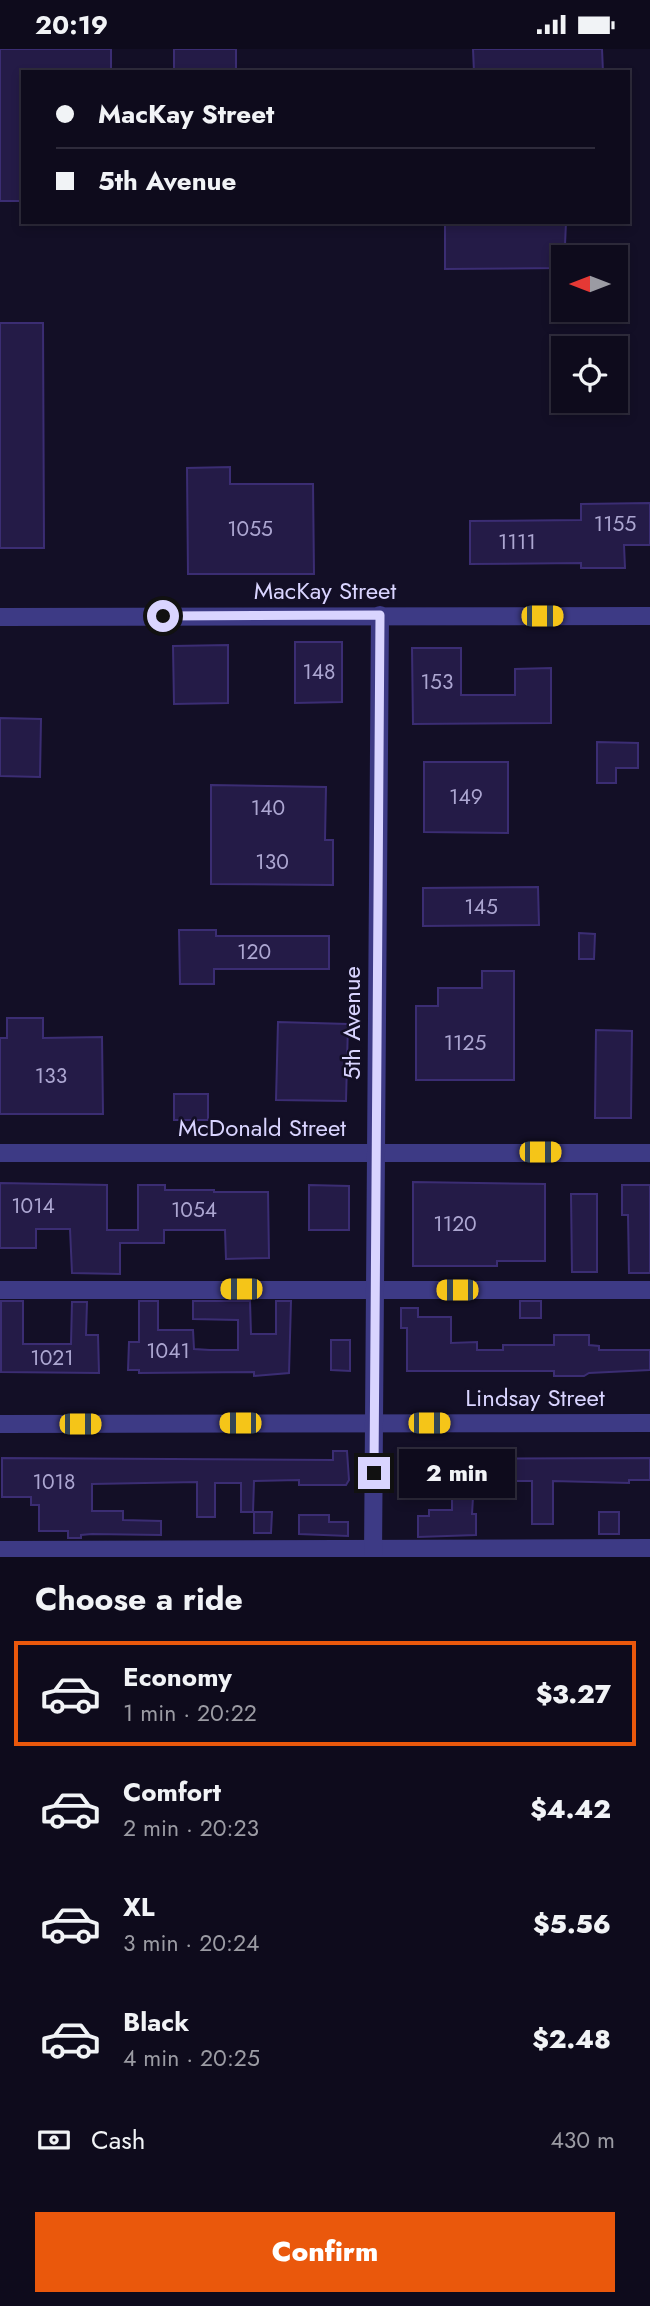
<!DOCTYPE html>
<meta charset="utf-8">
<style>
:root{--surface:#0e0b1c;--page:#171425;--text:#f1f3f6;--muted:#9b9ba3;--line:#2e2b3b;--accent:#ea580c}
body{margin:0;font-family:Jost,sans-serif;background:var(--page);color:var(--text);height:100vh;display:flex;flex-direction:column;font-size:26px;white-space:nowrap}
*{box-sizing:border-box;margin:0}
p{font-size:23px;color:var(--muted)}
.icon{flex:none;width:38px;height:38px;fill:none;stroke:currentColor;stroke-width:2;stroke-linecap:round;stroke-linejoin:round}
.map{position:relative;height:1508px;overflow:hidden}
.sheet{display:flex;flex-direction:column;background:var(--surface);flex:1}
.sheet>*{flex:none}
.hud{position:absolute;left:21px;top:21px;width:609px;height:154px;border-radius:0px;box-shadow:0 4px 10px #0003,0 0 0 2px var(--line);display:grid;align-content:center;height:154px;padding:0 35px;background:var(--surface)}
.needle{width:46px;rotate:270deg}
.controls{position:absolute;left:551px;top:196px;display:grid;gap:14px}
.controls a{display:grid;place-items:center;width:77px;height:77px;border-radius:0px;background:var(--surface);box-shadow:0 4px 10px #0003,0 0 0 2px var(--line);font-size:35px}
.end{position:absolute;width:32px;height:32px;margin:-16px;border:9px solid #d9d4ff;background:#111;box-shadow:0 0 0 4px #111}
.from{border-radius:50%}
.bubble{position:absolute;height:49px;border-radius:0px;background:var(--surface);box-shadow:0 4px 10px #0003,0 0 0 2px var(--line);font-size:23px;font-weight:800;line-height:49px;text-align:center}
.car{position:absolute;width:21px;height:42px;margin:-21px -10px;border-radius:9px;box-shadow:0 0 5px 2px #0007;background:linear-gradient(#f5c518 24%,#345 0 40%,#f5c518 0 76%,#345 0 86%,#f5c518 0)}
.hud b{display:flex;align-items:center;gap:24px;height:66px;font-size:26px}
.hud b+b{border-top:2px solid var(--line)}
.hud i{width:18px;height:18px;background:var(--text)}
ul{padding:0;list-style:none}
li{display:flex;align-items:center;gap:21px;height:105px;margin:0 14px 10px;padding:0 21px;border:4px solid transparent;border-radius:0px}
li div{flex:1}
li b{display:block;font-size:26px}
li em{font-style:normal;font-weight:800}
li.on{border-color:var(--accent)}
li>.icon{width:63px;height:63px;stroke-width:1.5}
h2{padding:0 35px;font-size:32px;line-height:84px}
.pay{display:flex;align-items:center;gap:18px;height:77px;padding:0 35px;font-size:26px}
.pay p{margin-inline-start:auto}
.cta{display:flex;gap:14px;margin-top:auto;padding:14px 35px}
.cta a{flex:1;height:80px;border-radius:0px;background:var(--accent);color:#fff;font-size:28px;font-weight:800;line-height:80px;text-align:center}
.status{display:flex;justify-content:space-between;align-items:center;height:49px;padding:0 35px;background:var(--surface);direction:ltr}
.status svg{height:19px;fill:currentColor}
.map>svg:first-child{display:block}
.building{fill:#241b47;stroke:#3b2d73;stroke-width:2}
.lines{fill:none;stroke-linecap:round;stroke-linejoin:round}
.minor{stroke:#3d3a85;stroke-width:18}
.route{stroke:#d9d4ff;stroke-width:9}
.labels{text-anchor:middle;stroke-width:5;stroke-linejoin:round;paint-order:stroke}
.number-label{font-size:21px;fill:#aca6d1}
.street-label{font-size:24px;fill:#d9d4ff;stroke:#130f26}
</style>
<div class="status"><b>20:19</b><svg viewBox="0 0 49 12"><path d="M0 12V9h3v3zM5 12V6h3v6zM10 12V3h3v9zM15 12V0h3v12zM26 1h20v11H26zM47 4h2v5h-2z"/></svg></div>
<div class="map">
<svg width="650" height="1508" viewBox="0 0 650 1508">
<rect width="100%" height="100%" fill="#130f26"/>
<g class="building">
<path d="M0 0H111V23H23V152H0Z"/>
<rect x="174" y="0" width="62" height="23"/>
<path d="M473 0H602L603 23H474Z"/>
<path d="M445 173H566L564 219 445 220Z"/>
<path d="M0 274H43L44 499H0Z"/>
<path d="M230 418V435H313L314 525H188L187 419Z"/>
<path d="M650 454V496H624L625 519H581V514L470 515V472L581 471V455Z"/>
<path d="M295 593H342V653L295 654Z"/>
<path d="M228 596V654L174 655 173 597Z"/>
<path d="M412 599H461V646H515V620L551 619V674L413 675Z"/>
<path d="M0 669 41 670 40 728 0 727Z"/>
<path d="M597 693 638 694V719H616V734H597Z"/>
<path d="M424 713H508V784L424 783Z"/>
<path d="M211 736 326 738 325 791H333V836L211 835Z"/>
<path d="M538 838 539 876 423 877V839Z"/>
<path d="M179 881H216V887H329V920H214V935H180Z"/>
<path d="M579 884 595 885 594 910H579Z"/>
<path d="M482 922H514V1031H416V957H438V939H482Z"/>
<path d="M7 969H43V989L102 988 103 1065H0V989H7Z"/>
<path d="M278 973 348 975 346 1052 276 1051Z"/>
<path d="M596 981 632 982 631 1069H595Z"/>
<rect x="174" y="1045" width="34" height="26"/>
<path d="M413 1133 545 1135V1212H497V1217H413Z"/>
<path d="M0 1134 107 1136V1181H138V1136H165V1141H214V1143H268L269 1209 226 1210 225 1181H164V1194H120V1225L72 1224 70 1180H36V1199H0Z"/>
<path d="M309 1136 349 1137V1181H309Z"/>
<path d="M622 1136H650V1224H629L628 1166H622Z"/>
<path d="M571 1145H597V1223H572Z"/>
<path d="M1 1252H23V1295H71L72 1253H87L86 1286H98L99 1324 1 1323Z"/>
<path d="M139 1252H158V1281H193L194 1300 210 1301H238V1271L193 1270V1252H250L251 1285H276V1252H291L289 1324 254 1327V1323L139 1324V1321H128L129 1293H139Z"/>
<rect x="520" y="1252" width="21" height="17"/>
<path d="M401 1259H418V1268H451V1294L477 1293V1301H503V1296H554V1286H589V1296L599 1297V1301H650V1321L589 1324 584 1327H554V1322H407V1279H401Z"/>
<path d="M331 1291H350V1322L331 1321Z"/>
<path d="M333 1402H347L349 1431 346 1436H299V1431L254 1432 253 1463H241V1434H215V1468H197V1433L92 1435V1462H123V1471L161 1472V1486L92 1485 81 1486V1489H68V1482H39V1456H31V1448H2V1409L333 1411Z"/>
<path d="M650 1409V1431H629V1434L553 1432V1475H532V1432H474L472 1465H476V1486L418 1488V1467H429V1461H452V1435H402V1410Z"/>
<path d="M254 1463H272L271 1484H254Z"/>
<rect x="599" y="1463" width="20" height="22"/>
<path d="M299 1466H329V1473H348V1487L299 1485Z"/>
</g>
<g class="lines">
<g class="minor">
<path d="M0 568 650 567"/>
<path d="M0 1104H650"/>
<path d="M0 1241H650"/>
<path d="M0 1375 650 1374"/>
<path d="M0 1501 650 1499"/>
<path d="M373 1508 380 566"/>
</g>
</g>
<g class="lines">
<path class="route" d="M163 567 380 566 374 1424"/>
</g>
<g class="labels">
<g class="number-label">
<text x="615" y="482">1155</text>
<text x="250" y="487">1055</text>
<text x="517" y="500">1111</text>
<text x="319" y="630">148</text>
<text x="437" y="640">153</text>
<text x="466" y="755">149</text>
<text x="268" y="766">140</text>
<text x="272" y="820">130</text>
<text x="481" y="865">145</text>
<text x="254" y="910">120</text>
<text x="465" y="1001">1125</text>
<text x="51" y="1034">133</text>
<text x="33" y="1164">1014</text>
<text x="194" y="1168">1054</text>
<text x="455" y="1182">1120</text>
<text x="168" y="1309">1041</text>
<text x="52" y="1316">1021</text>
<text x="54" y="1440">1018</text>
</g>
<g class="street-label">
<text x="325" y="550">MacKay Street</text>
<text transform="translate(352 974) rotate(-90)" y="8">5th Avenue</text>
<text x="262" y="1087">McDonald Street</text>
<text x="535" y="1357">Lindsay Street</text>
</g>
</g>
</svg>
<div class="controls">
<a><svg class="needle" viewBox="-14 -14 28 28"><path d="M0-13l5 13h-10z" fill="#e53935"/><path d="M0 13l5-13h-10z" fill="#9b9ba3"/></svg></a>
<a><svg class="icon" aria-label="locate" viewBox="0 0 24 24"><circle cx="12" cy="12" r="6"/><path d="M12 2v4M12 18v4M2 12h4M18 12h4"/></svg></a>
</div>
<i class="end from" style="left:163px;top:567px"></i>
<i class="end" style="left:374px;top:1424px"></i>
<div class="bubble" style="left:399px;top:1400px;width:116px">2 min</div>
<i class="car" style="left:542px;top:567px;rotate:90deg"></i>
<i class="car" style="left:540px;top:1103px;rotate:90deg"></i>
<i class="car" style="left:241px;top:1240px;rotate:270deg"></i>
<i class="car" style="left:457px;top:1241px;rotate:270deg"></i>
<i class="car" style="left:240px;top:1374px;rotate:270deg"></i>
<i class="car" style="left:429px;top:1374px;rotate:90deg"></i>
<i class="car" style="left:80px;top:1375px;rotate:90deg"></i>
<div class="hud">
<b><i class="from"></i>MacKay Street</b>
<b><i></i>5th Avenue</b>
</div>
</div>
<section class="sheet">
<h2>Choose a ride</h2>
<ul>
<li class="on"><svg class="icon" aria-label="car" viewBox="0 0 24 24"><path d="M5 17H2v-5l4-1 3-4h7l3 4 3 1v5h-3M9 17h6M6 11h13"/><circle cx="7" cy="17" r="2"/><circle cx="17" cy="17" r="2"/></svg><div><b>Economy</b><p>1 min · 20:22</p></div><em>$3.27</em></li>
<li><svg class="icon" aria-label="car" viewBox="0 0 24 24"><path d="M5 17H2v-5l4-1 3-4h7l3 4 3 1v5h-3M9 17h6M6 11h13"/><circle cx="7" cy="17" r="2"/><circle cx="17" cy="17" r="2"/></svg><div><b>Comfort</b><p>2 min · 20:23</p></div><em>$4.42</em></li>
<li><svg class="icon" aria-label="car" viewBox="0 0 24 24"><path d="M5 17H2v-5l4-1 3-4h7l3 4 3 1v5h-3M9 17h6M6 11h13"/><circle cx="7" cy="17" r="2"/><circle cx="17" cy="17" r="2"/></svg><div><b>XL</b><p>3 min · 20:24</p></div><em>$5.56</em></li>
<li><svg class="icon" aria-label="car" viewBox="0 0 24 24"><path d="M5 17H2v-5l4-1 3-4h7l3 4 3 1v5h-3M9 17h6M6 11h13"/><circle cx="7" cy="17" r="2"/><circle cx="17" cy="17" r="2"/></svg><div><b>Black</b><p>4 min · 20:25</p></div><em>$2.48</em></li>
</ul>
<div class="pay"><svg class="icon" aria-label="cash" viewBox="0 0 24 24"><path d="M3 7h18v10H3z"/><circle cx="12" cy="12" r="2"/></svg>Cash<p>430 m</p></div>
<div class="cta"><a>Confirm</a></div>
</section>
